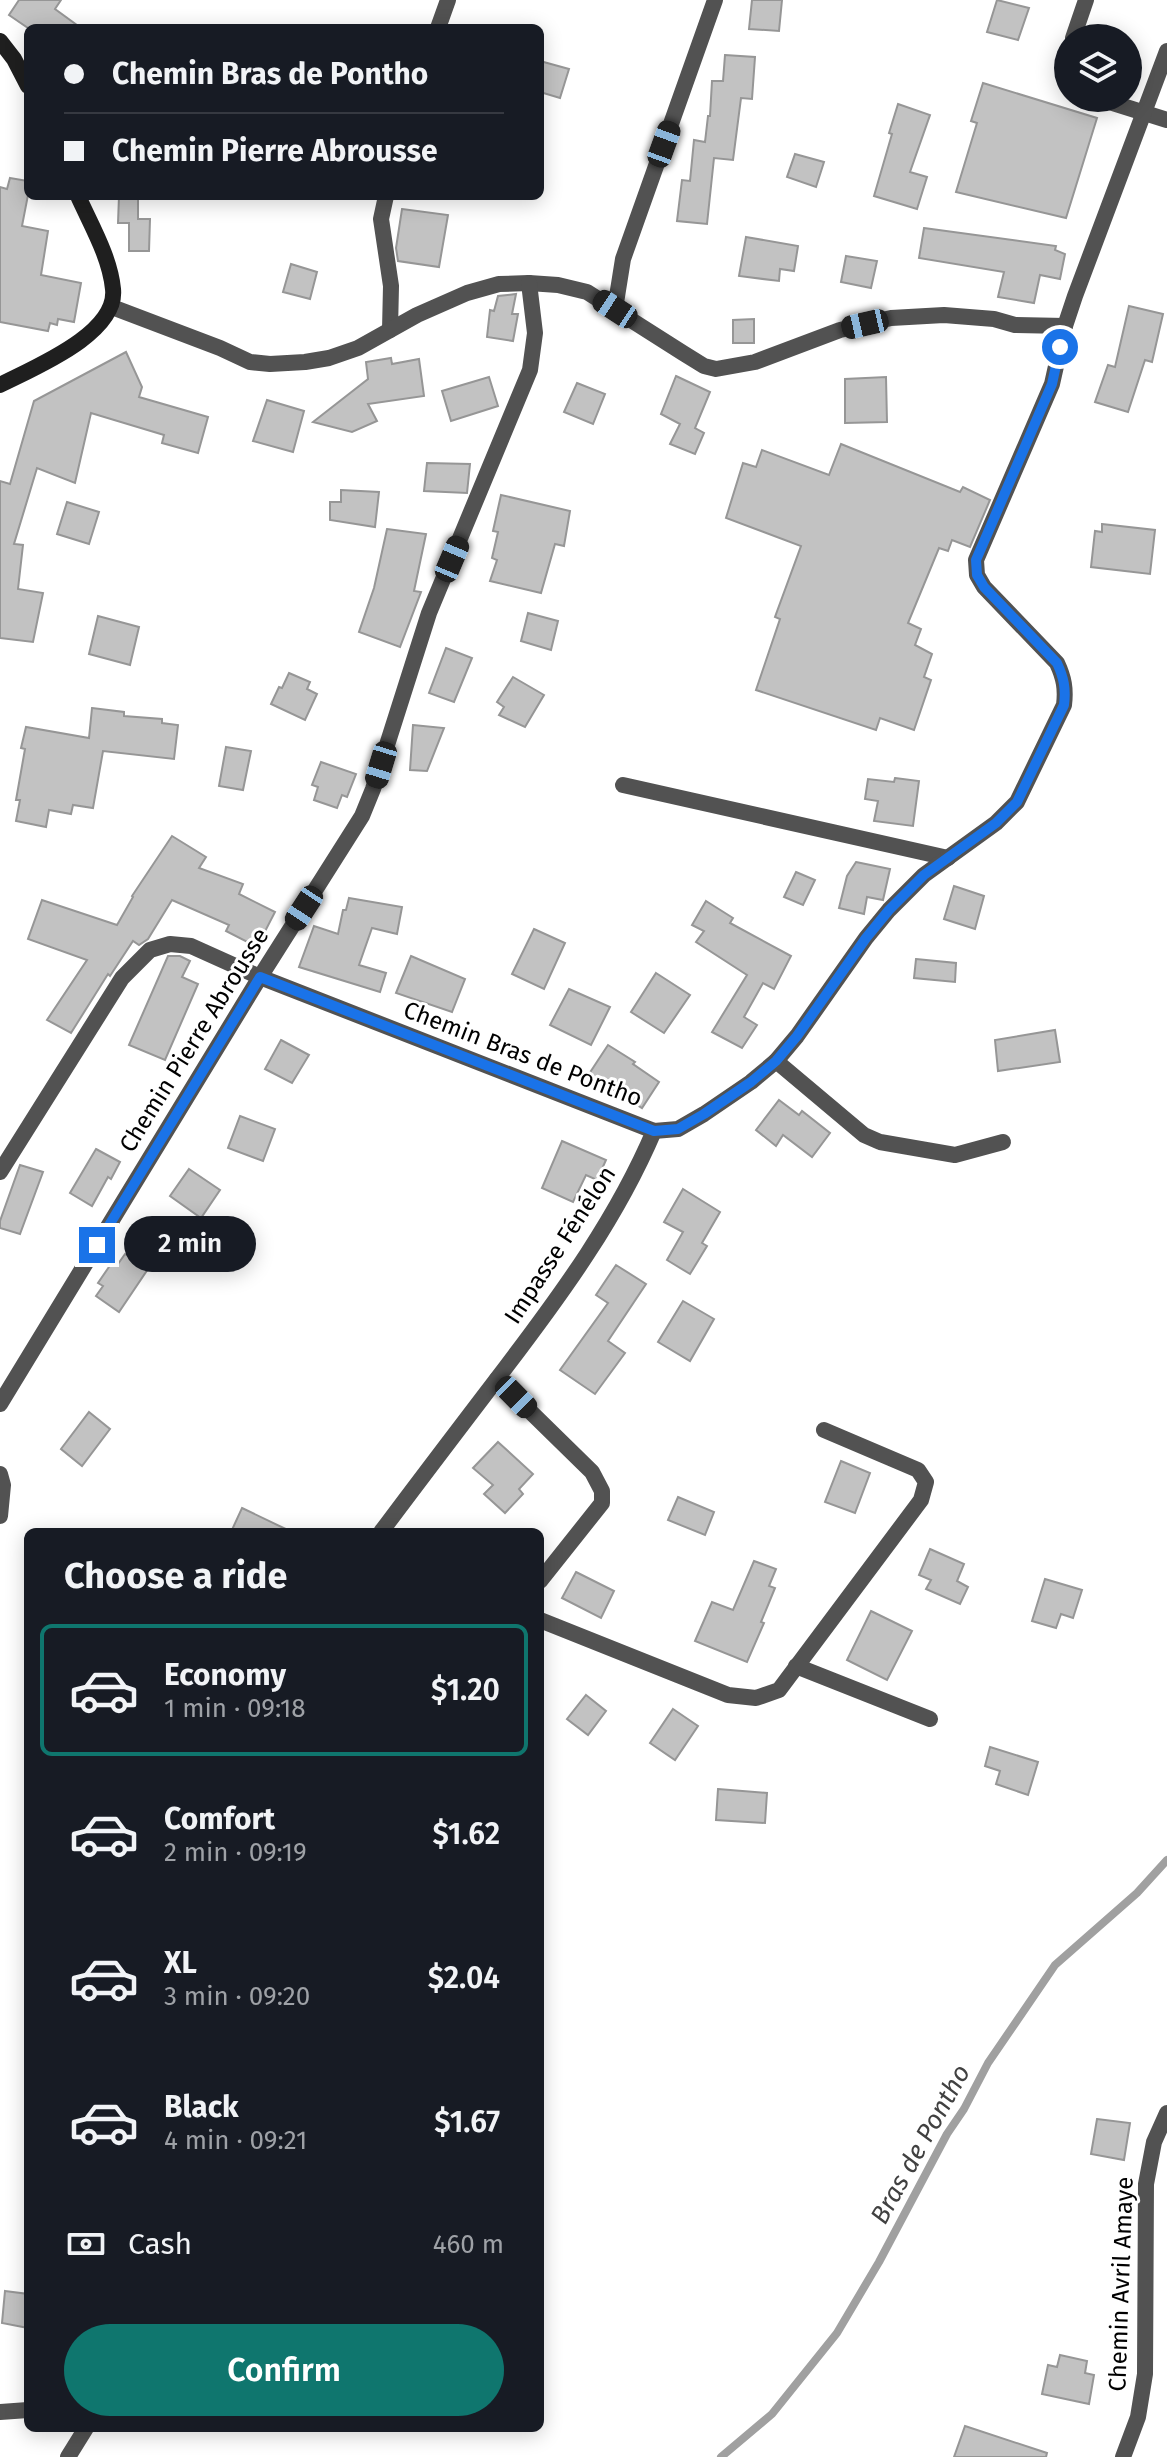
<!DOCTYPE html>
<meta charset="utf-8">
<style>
:root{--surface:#171b24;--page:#20242c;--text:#f1f3f6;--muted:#9ea1a6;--line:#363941;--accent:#0f766e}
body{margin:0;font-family:"Fira Sans",sans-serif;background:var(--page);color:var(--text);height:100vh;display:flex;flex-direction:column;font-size:30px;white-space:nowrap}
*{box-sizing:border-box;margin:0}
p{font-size:26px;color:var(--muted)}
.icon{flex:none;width:44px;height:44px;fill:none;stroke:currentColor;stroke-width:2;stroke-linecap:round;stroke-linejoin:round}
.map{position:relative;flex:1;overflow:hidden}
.side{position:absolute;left:24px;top:1528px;width:520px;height:904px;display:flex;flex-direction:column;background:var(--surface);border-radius:12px;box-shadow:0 4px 20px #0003}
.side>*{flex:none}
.guide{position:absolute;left:24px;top:24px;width:520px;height:176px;border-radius:12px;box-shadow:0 4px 20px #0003;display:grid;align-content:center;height:176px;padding:0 40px;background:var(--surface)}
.tools{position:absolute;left:1054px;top:24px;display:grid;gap:16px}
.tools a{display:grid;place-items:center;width:88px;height:88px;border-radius:50%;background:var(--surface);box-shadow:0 4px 20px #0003;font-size:40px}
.end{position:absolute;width:36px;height:36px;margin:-18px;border:10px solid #1a73e8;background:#fff;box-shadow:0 0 0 4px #fff}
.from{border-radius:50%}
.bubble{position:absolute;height:56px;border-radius:28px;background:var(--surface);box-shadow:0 4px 20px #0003;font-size:26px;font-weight:600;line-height:56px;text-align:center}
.car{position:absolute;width:24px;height:48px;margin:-24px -12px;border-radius:10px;box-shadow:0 0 6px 2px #0007;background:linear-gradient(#222 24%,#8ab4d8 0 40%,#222 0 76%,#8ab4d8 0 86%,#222 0)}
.guide b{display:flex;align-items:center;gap:28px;height:76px;font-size:30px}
.guide b+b{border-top:2px solid var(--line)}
.guide i{width:20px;height:20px;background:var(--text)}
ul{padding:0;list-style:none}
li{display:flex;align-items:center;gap:24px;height:132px;margin:0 16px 12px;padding:0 24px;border:4px solid transparent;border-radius:12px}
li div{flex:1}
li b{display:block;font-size:30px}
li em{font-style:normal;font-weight:600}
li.active{border-color:var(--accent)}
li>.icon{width:72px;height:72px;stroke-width:1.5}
h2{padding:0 40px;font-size:36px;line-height:96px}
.pay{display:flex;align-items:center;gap:20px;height:88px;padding:0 40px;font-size:30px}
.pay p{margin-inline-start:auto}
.cta{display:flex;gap:16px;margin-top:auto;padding:16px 40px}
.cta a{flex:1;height:92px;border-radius:48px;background:var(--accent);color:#fff;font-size:32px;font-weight:600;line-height:92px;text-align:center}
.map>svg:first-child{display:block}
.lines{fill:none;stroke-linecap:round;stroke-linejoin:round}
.stream{stroke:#a0a0a0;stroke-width:8}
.building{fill:#c2c2c2;stroke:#969696;stroke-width:2}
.minor{stroke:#525252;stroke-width:16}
.secondary{stroke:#1f1f1f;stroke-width:16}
.route{stroke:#1a73e8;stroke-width:10}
.labels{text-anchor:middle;stroke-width:6;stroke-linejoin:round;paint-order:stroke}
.street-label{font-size:24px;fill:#000;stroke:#fff}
.water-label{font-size:26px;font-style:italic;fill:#414141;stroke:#fff}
</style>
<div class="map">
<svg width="1167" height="2457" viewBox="0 0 1167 2457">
<rect width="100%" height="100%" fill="#fff"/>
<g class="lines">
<path class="stream" d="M721 2457 772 2414 837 2333 879 2262 947 2134 964 2109 988 2063 1055 1965 1137 1893 1167 1860"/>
</g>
<g class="building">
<path d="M19 0H61L55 9 81 28H28L9 15Z"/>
<path d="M752 0H782L779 31 749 29Z"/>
<path d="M997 0 1029 8 1018 40 987 32Z"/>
<path d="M725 55 755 57 752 99 741 98 733 160 714 158 707 224 677 221 682 180 690 181 694 140 705 142 708 116H710L712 81H723Z"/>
<path d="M540 61 569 69 560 98 540 92Z"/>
<path d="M983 83 1097 118 1066 218 956 192 977 123 971 121Z"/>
<path d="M898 104 930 115 910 172 927 177 917 209 874 196 892 134 889 133Z"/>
<path d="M795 154 824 162 816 187 787 177Z"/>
<path d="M10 178 28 181V195L22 226 48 231 41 275 81 283 74 322 58 319 57 325 50 323 48 331 0 322V187L7 189Z"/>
<path d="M119 196H138V219H150L149 251H129V223H118Z"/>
<path d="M402 209 448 215 439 267 398 261 396 248Z"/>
<path d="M924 228 1056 246 1055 250 1065 254 1060 279 1040 275 1034 303 998 297 1004 272 919 258Z"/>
<path d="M746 237 798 246 794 271 780 269 779 281 739 276Z"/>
<path d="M846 256 877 261 871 288 841 282Z"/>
<path d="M291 264 317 272 310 299 283 292Z"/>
<path d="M516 294 512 314H518L513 341 487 337 490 310 494 311 498 296Z"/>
<path d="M1129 306 1163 314 1152 362 1145 360 1128 412 1095 402 1108 365 1115 367Z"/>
<path d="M754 319V343H733V320Z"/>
<path d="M126 352 142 387 139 397 208 417 198 453 162 443 164 435 91 413 75 483 37 468 14 544 23 545 18 589 43 593 33 642 0 638V481L10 484 34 401Z"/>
<path d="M391 358 392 364 419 359 424 396 368 404 377 421 352 432 313 422 368 379 366 362Z"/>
<path d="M676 376 710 392 695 428 704 433 695 454 670 444 680 424 661 414Z"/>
<path d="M489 377 498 406 451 421 442 391Z"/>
<path d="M886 377 887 422 845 423V379Z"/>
<path d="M577 383 605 394 593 424 564 412Z"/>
<path d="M267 400 304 411 293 452 253 441Z"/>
<path d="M841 444 960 492 963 487 990 500 970 547 952 540 948 551 939 548 908 623 921 629 915 645 932 654 924 677 931 680 914 730 880 718 876 730 756 690 780 619 775 617 801 546 726 518 743 463 756 467 762 450 829 475Z"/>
<path d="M427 463 470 464 467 493 424 491Z"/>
<path d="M341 490 379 492 375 527 330 520V502H341Z"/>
<path d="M501 495 570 511 564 546 555 544 541 593 490 581 497 560 492 558 498 532 493 531Z"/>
<path d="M67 502 99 512 89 544 57 534Z"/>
<path d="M1102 524 1155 530 1150 574 1091 567 1095 531 1102 532Z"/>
<path d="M387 529 426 534 414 591 421 592 400 647 359 632 374 588Z"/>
<path d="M528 613 558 621 551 650 521 641Z"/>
<path d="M98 616 139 627 130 665 89 654Z"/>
<path d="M446 648 472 658 454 702 429 693Z"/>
<path d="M289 673 310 682 307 689 317 694 305 720 271 704 279 687 282 688Z"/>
<path d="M513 677 544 695 525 727 499 715 504 707 497 702Z"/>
<path d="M92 708 124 712V716L162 719V723L178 725 174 759 103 751 93 808 73 805 71 814 49 810 46 827 16 821 20 800H16L25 749 21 748 26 727 89 738Z"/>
<path d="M413 725 444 728 427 771 410 770Z"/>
<path d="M226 747 251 751 243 790 219 786Z"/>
<path d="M321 762 356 774 347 797 342 795 337 808 314 800 318 787 312 785Z"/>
<path d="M895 778 919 781 913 826 874 821 878 801 865 799 868 779 894 782Z"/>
<path d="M172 836 206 857 199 868 243 884 239 894 275 912 257 947 226 931 229 925 172 900 148 939 139 945 133 941 110 976 108 974 71 1033 47 1020 87 960 28 939 42 900 117 925 133 897 132 896Z"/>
<path d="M856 862 890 869 883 900 867 897 864 914 839 908 847 876Z"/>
<path d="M796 872 815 880 803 905 784 897Z"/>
<path d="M954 886 984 896 975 929 944 919Z"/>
<path d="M349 898 402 907 397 934 372 928 359 965 386 973 380 992 299 967 314 926 338 934 343 910H346Z"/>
<path d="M706 901 733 918 730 923 791 956 774 989 763 983 744 1017 757 1025 742 1048 712 1032 747 975 696 942 704 931 692 925Z"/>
<path d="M534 929 565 943 544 989 512 974Z"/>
<path d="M168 956H180L190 961 182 977 198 984 165 1060 129 1045Z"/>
<path d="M411 956 465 979 452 1012 396 993Z"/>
<path d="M916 959 956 963 955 982 914 978Z"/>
<path d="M656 973 690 995 664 1033 631 1012Z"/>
<path d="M569 989 610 1007 591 1045 550 1025Z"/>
<path d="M1055 1030 1060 1062 998 1071 995 1040Z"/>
<path d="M281 1040 309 1055 292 1083 265 1069Z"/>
<path d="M608 1045 635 1062 633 1064 659 1082 642 1108 589 1074Z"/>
<path d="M779 1100 799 1115 802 1111 830 1133 812 1157 783 1135 776 1146 756 1130Z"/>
<path d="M240 1116 275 1129 263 1161 228 1148Z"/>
<path d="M562 1141 606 1160 597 1180 586 1175 573 1202 542 1188Z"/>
<path d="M96 1149 120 1162 111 1179 108 1177 92 1206 70 1193Z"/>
<path d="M20 1165 43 1172 20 1234 0 1228V1221Z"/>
<path d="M189 1169 220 1190 201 1218 170 1196Z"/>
<path d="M683 1189 720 1212 702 1243 707 1246 690 1274 667 1260 683 1232 664 1222Z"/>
<path d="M125 1254 148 1269 119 1312 96 1296 103 1286 98 1283 113 1261 118 1264Z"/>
<path d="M616 1265 646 1284 608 1341 625 1353 595 1394 560 1370 608 1303 596 1295Z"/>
<path d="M683 1301 714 1319 690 1361 658 1342Z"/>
<path d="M89 1412 110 1429 82 1466 61 1449Z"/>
<path d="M498 1442 533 1474 519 1489 523 1494 505 1513 484 1494 493 1485 473 1468Z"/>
<path d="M841 1461 870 1473 855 1513 825 1502Z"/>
<path d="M678 1497 714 1512 705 1535 668 1520Z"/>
<path d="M242 1508 292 1532H231Z"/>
<path d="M930 1549 964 1564 957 1581 968 1587 960 1604 926 1589 931 1580 919 1575Z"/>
<path d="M754 1561 776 1569 769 1586 775 1588 761 1622 764 1623 747 1662 695 1641 712 1602 733 1610Z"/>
<path d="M576 1572 614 1591 601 1618 562 1598Z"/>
<path d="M1045 1579 1082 1590 1073 1618 1061 1614 1056 1628 1032 1621Z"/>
<path d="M871 1611 912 1631 887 1680 847 1660Z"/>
<path d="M586 1695 606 1711 588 1735 567 1719Z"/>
<path d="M673 1709 698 1726 675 1760 650 1743Z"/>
<path d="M990 1747 1038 1762 1028 1795 996 1784 1000 1771 985 1766Z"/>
<path d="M718 1789 767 1793 765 1823 716 1820Z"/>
<path d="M1097 2119 1130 2123 1124 2160 1091 2154Z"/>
<path d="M5 2291 28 2294V2328L2 2323Z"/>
<path d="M1060 2355 1087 2361 1085 2373 1094 2375 1089 2404 1042 2394 1048 2365 1057 2367Z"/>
<path d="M965 2426 1047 2453 1046 2457H954Z"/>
</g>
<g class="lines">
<g class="minor">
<path d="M438 28 448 0"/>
<path d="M1073 38 1086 0"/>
<path d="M1068 51 1063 70 1068 86"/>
<path d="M1097 98 1167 120"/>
<path d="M386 196 381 219 391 286 390 330"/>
<path d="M112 307 220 348 250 362 270 364 305 362 329 358 358 348 417 315 467 293 499 284 529 283 558 285 587 292 683 353 704 366 716 369 755 362 840 330 891 318 944 315 994 319 1015 325 1065 326"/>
<path d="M615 309 623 259 715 0"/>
<path d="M623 785 948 858"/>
<path d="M776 1061 864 1135 880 1142 955 1155 1003 1142"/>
<path d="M0 1172 122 978 150 950 170 944 191 946 260 977 654 1131 678 1129 704 1114 751 1082 776 1061 797 1036 866 938 889 910 924 875 996 823 1017 802 1064 705C1066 689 1064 678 1057 663L984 587 977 575 976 560 1052 384 1065 326 1075 296 1167 51"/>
<path d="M497 1379 592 1472 602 1491V1503L540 1581"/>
<path d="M0 1404 260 977 362 816 373 789 429 613 530 370 535 333 529 283"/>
<path d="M0 1474 3 1485 0 1516"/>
<path d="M381 1532C422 1477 464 1422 506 1367 563 1292 617 1218 654 1131"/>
<path d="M540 1620 728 1695 756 1698 779 1690 921 1500 926 1482 918 1470 824 1430"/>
<path d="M796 1666 930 1719"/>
<path d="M0 2412 28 2410"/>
<path d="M68 2457 86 2428"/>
<path d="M1123 2457 1138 2417 1145 2374 1146 2184 1154 2142 1167 2113"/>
</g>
<g class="secondary">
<path d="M0 41 14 59 28 86"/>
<path d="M0 385C33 368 118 334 113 289 110 257 91 225 78 196"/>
</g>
</g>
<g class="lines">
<path class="route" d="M97 1245 260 977 654 1131 678 1129 704 1114 751 1082 776 1061 797 1036 866 938 889 910 924 875 996 823 1017 802 1064 705C1066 689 1064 678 1057 663L984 587 977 575 976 560 1052 384 1060 347"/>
</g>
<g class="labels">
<g class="street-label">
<text transform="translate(194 1040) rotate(-58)" y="8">Chemin Pierre Abrousse</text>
<text transform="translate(523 1054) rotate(21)" y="8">Chemin Bras de Pontho</text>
<text transform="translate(560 1245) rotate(-57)" y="8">Impasse Fénélon</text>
<text transform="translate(1121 2284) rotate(-88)" y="8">Chemin Avril Amaye</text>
</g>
<g class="water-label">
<text transform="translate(920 2144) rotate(-61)" y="9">Bras de Pontho</text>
</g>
</g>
</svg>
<div class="tools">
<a><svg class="icon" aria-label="layers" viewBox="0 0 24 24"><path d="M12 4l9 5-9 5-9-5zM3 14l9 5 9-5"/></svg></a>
</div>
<i class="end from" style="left:1060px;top:347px"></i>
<i class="end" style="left:97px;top:1245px"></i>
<div class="bubble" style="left:124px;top:1216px;width:132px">2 min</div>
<i class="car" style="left:664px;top:144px;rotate:20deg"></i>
<i class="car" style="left:615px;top:309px;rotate:303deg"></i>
<i class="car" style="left:865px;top:324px;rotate:257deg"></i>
<i class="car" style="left:452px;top:559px;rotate:23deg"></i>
<i class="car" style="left:381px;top:765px;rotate:197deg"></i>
<i class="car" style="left:304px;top:908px;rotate:213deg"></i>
<i class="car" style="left:516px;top:1397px;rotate:135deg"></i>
<div class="guide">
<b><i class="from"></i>Chemin Bras de Pontho</b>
<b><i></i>Chemin Pierre Abrousse</b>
</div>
<section class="side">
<h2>Choose a ride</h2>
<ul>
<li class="active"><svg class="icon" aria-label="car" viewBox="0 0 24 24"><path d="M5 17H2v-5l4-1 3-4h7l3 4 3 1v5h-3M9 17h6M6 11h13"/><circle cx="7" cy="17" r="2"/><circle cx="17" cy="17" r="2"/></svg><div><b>Economy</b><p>1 min · 09:18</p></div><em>$1.20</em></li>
<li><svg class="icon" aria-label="car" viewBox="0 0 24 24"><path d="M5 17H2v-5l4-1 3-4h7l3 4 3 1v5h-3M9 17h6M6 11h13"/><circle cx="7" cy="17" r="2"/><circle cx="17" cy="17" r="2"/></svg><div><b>Comfort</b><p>2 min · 09:19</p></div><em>$1.62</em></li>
<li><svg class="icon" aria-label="car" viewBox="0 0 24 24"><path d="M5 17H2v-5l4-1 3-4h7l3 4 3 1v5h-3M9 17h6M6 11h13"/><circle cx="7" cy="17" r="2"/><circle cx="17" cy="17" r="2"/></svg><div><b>XL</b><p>3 min · 09:20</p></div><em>$2.04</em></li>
<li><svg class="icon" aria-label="car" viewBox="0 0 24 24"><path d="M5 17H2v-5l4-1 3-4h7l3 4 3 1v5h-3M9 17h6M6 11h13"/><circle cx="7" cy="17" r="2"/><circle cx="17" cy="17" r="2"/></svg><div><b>Black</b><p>4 min · 09:21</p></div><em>$1.67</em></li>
</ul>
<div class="pay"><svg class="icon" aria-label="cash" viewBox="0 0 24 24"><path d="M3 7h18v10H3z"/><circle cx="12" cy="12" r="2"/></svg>Cash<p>460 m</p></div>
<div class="cta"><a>Confirm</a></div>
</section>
</div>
